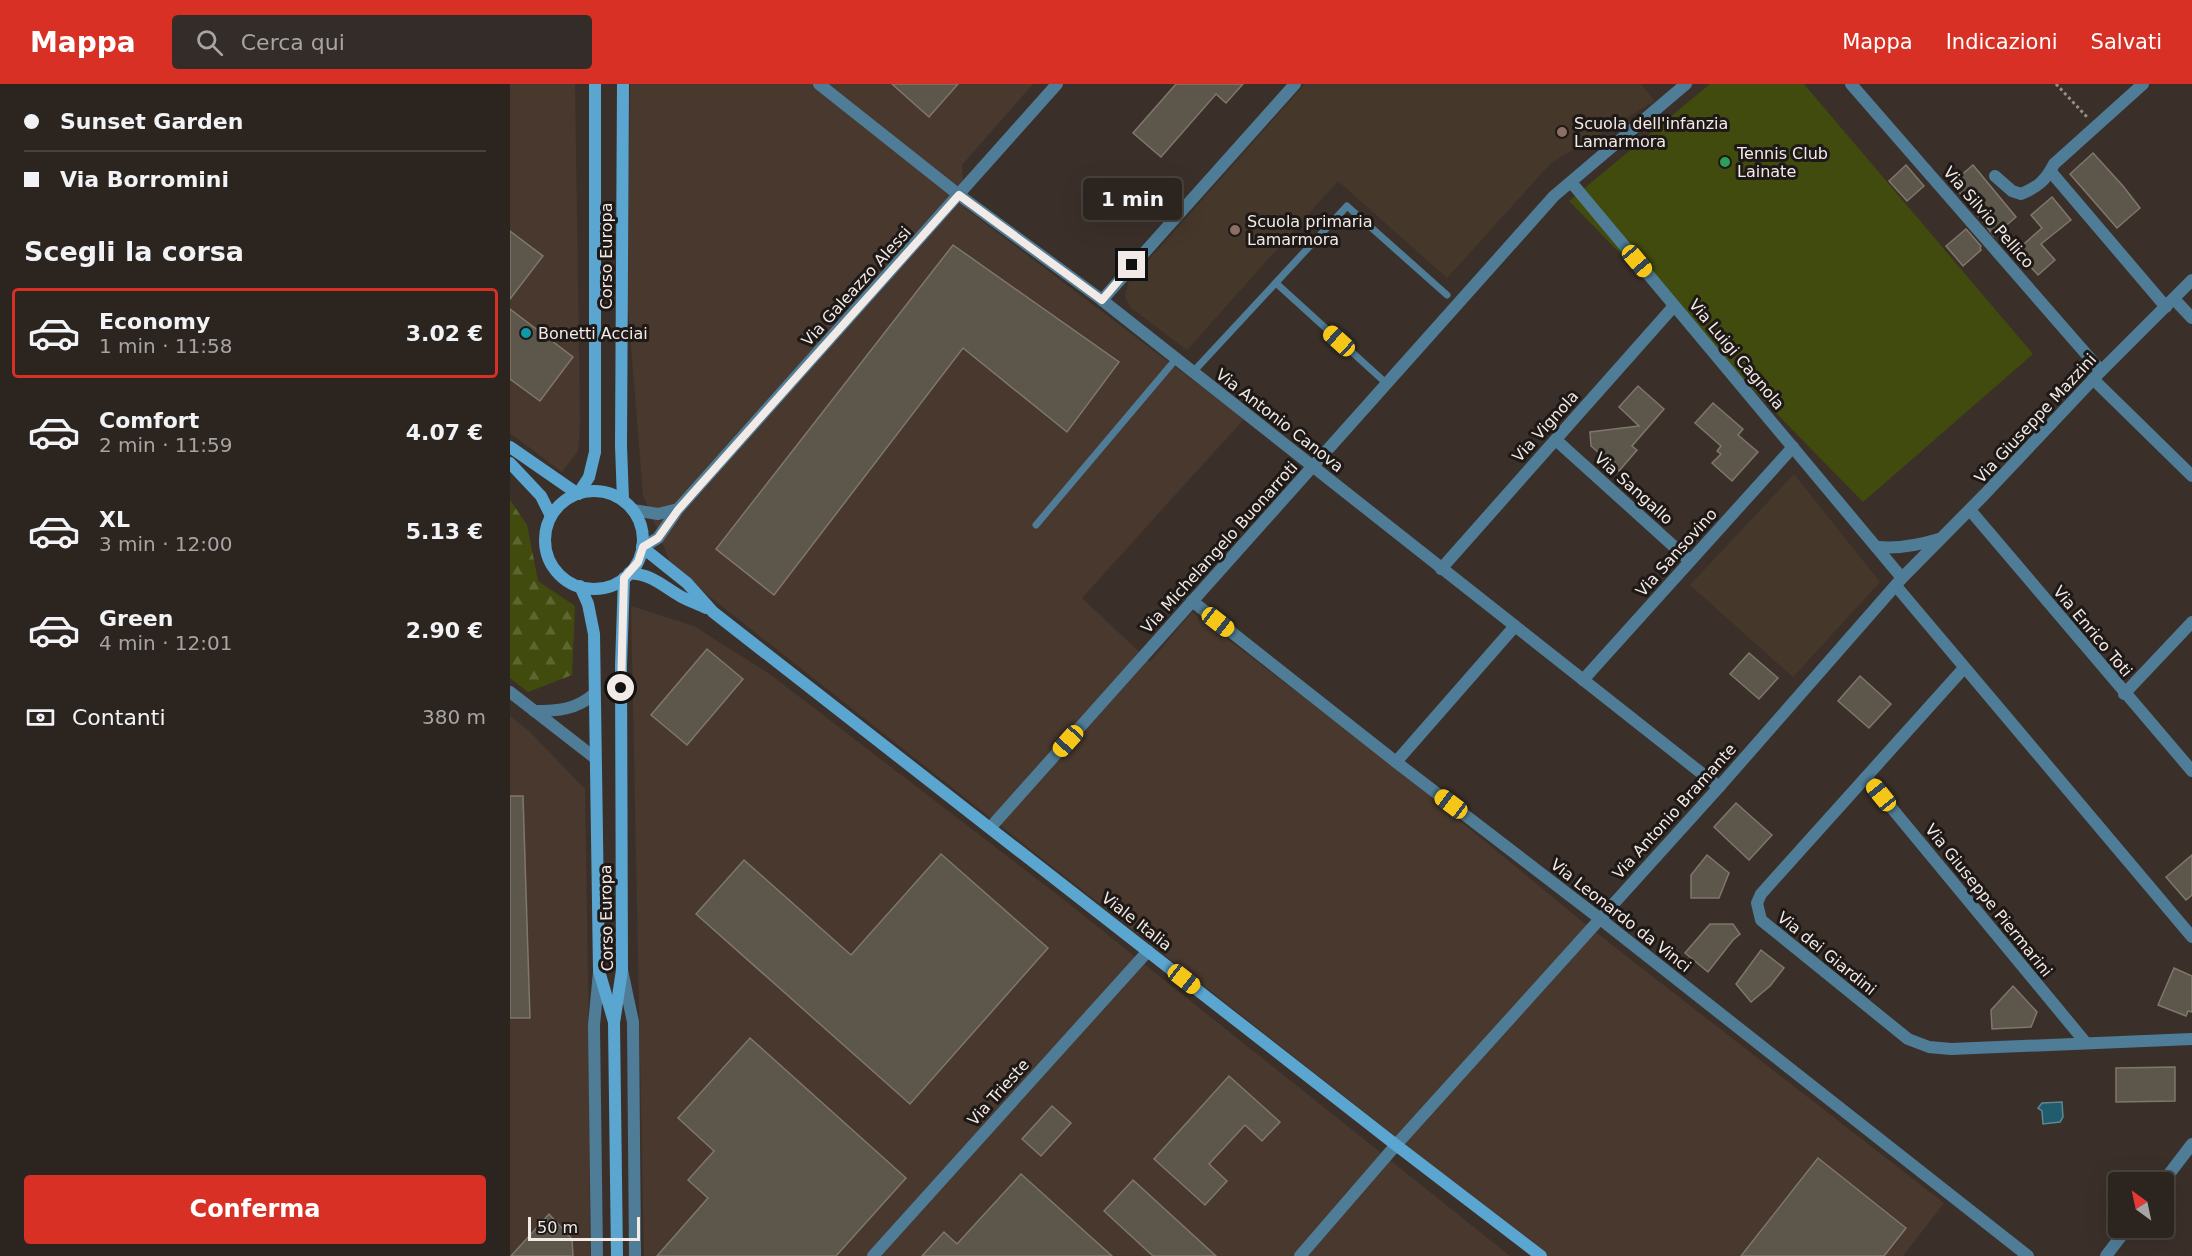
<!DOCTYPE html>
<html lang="it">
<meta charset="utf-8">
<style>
:root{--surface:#2c241f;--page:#342c28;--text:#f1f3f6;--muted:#a6a4a4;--line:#48413d;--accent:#d93025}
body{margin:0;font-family:"DejaVu Sans",sans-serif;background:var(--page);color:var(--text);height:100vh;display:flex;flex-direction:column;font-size:22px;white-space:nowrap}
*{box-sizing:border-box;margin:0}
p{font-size:20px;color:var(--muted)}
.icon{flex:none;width:33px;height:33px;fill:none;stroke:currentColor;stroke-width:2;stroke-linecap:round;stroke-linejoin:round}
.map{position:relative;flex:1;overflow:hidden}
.panel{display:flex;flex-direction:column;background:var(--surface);width:510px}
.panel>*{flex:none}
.top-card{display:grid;align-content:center;height:132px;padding:0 24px;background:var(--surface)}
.needle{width:39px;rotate:327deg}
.fabs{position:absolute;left:1598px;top:1088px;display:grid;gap:12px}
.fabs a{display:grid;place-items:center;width:66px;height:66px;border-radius:6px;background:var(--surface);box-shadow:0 6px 24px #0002,0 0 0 2px var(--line);font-size:30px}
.scale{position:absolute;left:18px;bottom:15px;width:112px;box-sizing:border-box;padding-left:6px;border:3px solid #f2eae6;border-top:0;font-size:16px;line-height:21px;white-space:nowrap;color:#f2eae6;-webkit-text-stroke:4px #1e1916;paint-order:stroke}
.end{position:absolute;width:27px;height:27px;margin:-14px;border:8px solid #f2eae6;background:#111;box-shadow:0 0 0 3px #111}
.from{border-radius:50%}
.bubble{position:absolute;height:42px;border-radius:6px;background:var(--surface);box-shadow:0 6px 24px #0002,0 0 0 2px var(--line);font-size:20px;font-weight:700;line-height:42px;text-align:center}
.car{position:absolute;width:18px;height:36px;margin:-18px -9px;border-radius:8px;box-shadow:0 0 4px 2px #0007;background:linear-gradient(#f5c518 24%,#345 0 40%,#f5c518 0 76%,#345 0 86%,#f5c518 0)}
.top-card b{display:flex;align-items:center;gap:21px;height:57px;font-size:22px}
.top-card b+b{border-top:2px solid var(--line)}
.top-card i{width:15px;height:15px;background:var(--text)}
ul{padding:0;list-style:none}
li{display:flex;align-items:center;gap:18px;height:90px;margin:0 12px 9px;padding:0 12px;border:3px solid transparent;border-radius:6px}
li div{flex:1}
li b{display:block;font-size:22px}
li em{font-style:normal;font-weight:700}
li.selected{border-color:var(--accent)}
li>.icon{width:54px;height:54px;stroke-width:1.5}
h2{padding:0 24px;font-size:27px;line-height:72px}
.pay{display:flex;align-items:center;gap:15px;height:66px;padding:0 24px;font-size:22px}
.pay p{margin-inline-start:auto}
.primary-button{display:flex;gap:12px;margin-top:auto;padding:12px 24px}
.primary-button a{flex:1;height:69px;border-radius:6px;background:var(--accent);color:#fff;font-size:24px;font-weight:700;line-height:69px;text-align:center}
header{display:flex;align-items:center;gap:36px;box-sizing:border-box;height:84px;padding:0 30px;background:var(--accent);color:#fff}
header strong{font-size:28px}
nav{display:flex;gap:33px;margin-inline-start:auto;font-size:21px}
.search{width:420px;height:54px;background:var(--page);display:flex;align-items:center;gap:15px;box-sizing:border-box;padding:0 21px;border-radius:6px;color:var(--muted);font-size:22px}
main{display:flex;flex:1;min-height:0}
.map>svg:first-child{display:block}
.built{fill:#48382e}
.education{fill:#45372a}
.forest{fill:url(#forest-firs)}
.pitch{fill:#414b0d}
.water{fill:#1f5c6d;stroke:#5e8791;stroke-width:1.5}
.building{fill:#5d564b;stroke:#7f776b;stroke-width:1.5}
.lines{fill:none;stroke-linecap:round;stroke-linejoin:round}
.path{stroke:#978e88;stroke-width:3;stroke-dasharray:3 3;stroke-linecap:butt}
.lane{stroke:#4f7d97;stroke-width:7}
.street{stroke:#4f7d97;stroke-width:12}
.secondary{stroke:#5aa6d0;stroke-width:12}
.route{stroke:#f2eae6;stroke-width:8}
.education-dot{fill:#8d6e63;stroke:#1e1916;stroke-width:2}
.leisure-dot{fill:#2e9e5b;stroke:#1e1916;stroke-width:2}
.culture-dot{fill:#0f9aa8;stroke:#1e1916;stroke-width:2}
.labels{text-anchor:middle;stroke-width:6;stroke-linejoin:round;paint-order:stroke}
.poi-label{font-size:16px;fill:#f2eae6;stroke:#1e1916;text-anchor:start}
.street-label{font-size:16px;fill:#f2eae6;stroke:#1e1916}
</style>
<header>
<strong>Mappa</strong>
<div class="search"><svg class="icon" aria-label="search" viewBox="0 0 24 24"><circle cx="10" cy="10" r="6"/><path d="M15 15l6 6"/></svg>Cerca qui</div>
<nav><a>Mappa</a><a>Indicazioni</a><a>Salvati</a></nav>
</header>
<main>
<section class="panel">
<div class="top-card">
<b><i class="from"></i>Sunset Garden</b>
<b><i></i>Via Borromini</b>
</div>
<h2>Scegli la corsa</h2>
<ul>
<li class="selected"><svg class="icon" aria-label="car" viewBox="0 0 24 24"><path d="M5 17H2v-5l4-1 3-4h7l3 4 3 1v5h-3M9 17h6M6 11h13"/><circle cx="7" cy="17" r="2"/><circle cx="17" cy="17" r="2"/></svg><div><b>Economy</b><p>1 min · 11:58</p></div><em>3.02 €</em></li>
<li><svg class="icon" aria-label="car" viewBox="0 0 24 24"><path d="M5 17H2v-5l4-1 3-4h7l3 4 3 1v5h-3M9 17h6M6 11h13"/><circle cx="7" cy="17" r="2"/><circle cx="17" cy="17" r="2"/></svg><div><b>Comfort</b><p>2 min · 11:59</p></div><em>4.07 €</em></li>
<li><svg class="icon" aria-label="car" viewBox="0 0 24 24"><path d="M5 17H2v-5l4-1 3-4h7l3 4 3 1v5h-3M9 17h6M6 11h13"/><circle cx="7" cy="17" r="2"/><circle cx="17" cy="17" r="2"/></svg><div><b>XL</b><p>3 min · 12:00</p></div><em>5.13 €</em></li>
<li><svg class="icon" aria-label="car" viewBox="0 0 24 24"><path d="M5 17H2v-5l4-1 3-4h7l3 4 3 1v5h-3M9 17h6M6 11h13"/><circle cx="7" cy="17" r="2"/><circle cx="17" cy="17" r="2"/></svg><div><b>Green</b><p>4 min · 12:01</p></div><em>2.90 €</em></li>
</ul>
<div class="pay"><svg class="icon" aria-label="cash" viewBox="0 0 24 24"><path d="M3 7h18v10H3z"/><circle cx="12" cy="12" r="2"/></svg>Contanti<p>380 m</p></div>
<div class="primary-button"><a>Conferma</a></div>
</section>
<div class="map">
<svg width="1682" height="1172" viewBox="0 0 1682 1172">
<defs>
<pattern id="forest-firs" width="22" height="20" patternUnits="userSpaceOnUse" patternTransform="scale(1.5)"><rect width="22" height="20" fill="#414b0d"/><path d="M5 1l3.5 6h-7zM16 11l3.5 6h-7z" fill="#5d6530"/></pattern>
</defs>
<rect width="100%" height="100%" fill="#3b3029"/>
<g class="built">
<path d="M0 0H65L70 339 68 367 52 388 0 349Z"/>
<path d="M120 0H523L452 81 455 124 734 335 572 514 640 578 682 528 881 680 1079 843 1434 1119 1393 1172H1037L162 483 133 411 117 213Z"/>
<path d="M121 522 184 542 261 591 558 819 1000 1172H134Z"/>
<path d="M0 632 19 647 75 705 79 954 80 1172H0Z"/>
</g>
<g class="education">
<path d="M795 0H1131L1145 17 1041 79 937 194 828 97 677 266 621 224 615 213 618 199Z"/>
<path d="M1284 390 1370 498 1283 593 1180 501Z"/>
</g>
<path class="forest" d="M0 416 17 441 28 497 65 522 62 591 18 608 0 594Z"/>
<path class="pitch" d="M1200 0H1294L1523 270 1353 418 1059 117Z"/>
<path class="water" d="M1552 1018 1553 1033 1550 1038 1533 1040 1532 1027 1528 1024 1532 1019Z"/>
<g class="building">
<path d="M382 0H448L419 33Z"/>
<path d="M666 0H733L716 19 706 10 651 73 623 49Z"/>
<path d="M1583 69 1613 102 1630 124 1607 144 1560 90Z"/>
<path d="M1396 81 1414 102 1397 117 1379 97Z"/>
<path d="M1463 81 1506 133 1484 152 1442 99Z"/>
<path d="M1542 113 1561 136 1531 160 1545 176 1528 191 1506 167 1532 144 1521 131Z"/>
<path d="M1456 145 1471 162 1470 164 1471 166 1453 182 1436 162Z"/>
<path d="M0 147 33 172 0 215Z"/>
<path d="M443 161 609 278 557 348 453 264 264 511 206 465Z"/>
<path d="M0 225 63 273 30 317 0 295Z"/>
<path d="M1128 302 1154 325 1122 362 1127 366 1109 387 1081 362 1080 348 1129 342 1109 323Z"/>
<path d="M1203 319 1233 345 1228 351 1248 368 1222 397 1202 379 1211 370 1207 367 1211 362 1185 339Z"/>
<path d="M197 565 233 595 177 661 141 631Z"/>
<path d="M1239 569 1268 594 1249 615 1220 590Z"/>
<path d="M1350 592 1381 620 1359 644 1328 617Z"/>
<path d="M0 712H13L20 934H0Z"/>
<path d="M1226 719 1262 751 1239 776 1204 743Z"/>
<path d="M431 770 538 864 400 1020 186 830 234 776 341 871Z"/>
<path d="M1197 771 1219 789 1209 814H1181V791Z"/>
<path d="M1682 771V811L1676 816 1656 793Z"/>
<path d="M1200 840H1223L1230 850 1223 856 1198 888 1175 869Z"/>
<path d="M1251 866 1274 884 1260 902 1241 918 1226 900Z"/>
<path d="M1664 884 1682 892V928L1678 927 1676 932 1648 921Z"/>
<path d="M1503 902 1527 928 1521 943 1482 945 1481 926Z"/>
<path d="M240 954 396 1094 326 1172H147L198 1114 178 1096 204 1067 168 1034Z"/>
<path d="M1665 983V1017L1606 1018V984Z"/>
<path d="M719 992 770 1038 752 1057 735 1041 699 1080 717 1097 695 1121 644 1075Z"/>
<path d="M542 1022 561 1039 531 1072 512 1055Z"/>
<path d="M1308 1074 1396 1144 1374 1172H1231Z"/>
<path d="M511 1090 602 1172H412L434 1148 447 1160Z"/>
<path d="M623 1096 706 1172H643L594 1127Z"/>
<path d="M39 1130 62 1155 63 1172H1Z"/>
</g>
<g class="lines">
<path class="path" d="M1546 0 1577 33"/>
<g class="lane">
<path d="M766 199 877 300"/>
<path d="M683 288 837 122 937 211"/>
<path d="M526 441 666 275"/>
</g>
<g class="street">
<path d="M309 0 449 111 592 216 1209 703"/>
<path d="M1341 0 1591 287"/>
<path d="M1541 88 1656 223"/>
<path d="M1485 92 1502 107 1511 110C1528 103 1536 96 1544 80L1633 0"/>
<path d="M1061 98 1392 494"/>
<path d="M1664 215 1682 234"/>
<path d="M592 216 785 0"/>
<path d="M1583 295 1682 392"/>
<path d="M1046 356 1180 477"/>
<path d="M123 426 148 430 168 425"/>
<path d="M1460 426 1682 687"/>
<path d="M133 463 148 454 168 425 547 0"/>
<path d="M1368 463C1389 465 1409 461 1429 455"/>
<path d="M931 485 1164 222"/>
<path d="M1386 502 1682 853"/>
<path d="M682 517 886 678 1089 834 1518 1172"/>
<path d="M1454 584 1251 810 1247 819 1251 836 1398 955 1419 963 1441 965 1682 955"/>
<path d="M1073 596 1283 363"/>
<path d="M0 608 85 674"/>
<path d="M1614 610 1682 538"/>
<path d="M24 627C47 627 66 626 84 610"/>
<path d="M886 678 1005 542"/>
<path d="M1356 693 1576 959"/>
<path d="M480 744 1044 112 1176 0"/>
<path d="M112 886 123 938 125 1172"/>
<path d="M1653 1098 1682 1060"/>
<path d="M87 1172 84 941 89 888"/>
<path d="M363 1172 638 867"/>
<path d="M790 1172 886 1061 1209 703 1392 494 1474 411 1591 287 1682 196"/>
<path d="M1596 1172 1618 1143"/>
</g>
<g class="secondary">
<path d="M0 363 68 410"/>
<path d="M0 379 31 412 41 432"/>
<circle cx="84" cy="456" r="49"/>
<path d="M68 410 79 393 85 368V0"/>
<path d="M113 416 111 362 113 0"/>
<path d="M132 463 177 499 203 528 886 1061 1031 1172"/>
<path d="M119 489C144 491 151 501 170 512 179 517 188 520 196 524"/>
<path d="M70 502 78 520 84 550 89 887 104 938"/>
<path d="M107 1172 104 939 112 886 111 581 114 494"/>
</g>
</g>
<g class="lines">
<path class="route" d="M111 604 114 494 128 478 133 463 148 454 168 426 449 111 592 216 622 181"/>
</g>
<g class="education-dot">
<circle cx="1052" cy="48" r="6"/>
<circle cx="725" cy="146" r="6"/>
</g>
<circle class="leisure-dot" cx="1215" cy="78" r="6"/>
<circle class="culture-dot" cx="16" cy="249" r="6"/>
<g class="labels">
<g class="poi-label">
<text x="1064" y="45">Scuola dell'infanzia<tspan x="1064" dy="18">Lamarmora</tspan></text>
<text x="1227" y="75">Tennis Club<tspan x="1227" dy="18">Lainate</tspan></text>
<text x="737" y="143">Scuola primaria<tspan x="737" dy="18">Lamarmora</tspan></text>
<text x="28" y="255">Bonetti Acciai</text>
</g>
<g class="street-label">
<text transform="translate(1479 133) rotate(49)" y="6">Via Silvio Pellico</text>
<text transform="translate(96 172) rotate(-90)" y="6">Corso Europa</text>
<text transform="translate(346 202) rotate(-48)" y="6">Via Galeazzo Alessi</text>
<text transform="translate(1227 270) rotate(50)" y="6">Via Luigi Cagnola</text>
<text transform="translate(1525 334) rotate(-47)" y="6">Via Giuseppe Mazzini</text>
<text transform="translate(770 336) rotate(38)" y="6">Via Antonio Canova</text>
<text transform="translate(1035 342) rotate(-48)" y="6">Via Vignola</text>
<text transform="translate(1124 404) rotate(42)" y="6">Via Sangallo</text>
<text transform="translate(709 463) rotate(-48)" y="6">Via Michelangelo Buonarroti</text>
<text transform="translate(1166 468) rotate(-48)" y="6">Via Sansovino</text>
<text transform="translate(1583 547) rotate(50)" y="6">Via Enrico Toti</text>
<text transform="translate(1164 727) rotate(-48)" y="6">Via Antonio Bramante</text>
<text transform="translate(1479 816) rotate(51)" y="6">Via Giuseppe Piermarini</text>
<text transform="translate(1111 831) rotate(38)" y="6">Via Leonardo da Vinci</text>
<text transform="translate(96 834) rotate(-91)" y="6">Corso Europa</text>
<text transform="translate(627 837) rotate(38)" y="6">Viale Italia</text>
<text transform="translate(1317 869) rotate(39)" y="6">Via dei Giardini</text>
<text transform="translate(488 1008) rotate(-48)" y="6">Via Trieste</text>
</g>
</g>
</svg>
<div class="fabs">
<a><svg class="needle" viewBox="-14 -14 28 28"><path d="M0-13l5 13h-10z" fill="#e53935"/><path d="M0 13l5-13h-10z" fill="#a6a4a4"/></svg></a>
</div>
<div class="scale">50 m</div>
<i class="end from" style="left:111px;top:604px"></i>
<i class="end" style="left:622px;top:181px"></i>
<div class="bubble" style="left:573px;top:94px;width:99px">1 min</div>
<i class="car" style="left:1127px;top:177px;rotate:140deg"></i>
<i class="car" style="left:829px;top:257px;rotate:312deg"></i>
<i class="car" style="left:708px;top:538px;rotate:128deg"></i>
<i class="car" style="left:558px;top:657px;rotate:222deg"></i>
<i class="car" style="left:1371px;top:711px;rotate:321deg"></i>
<i class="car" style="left:941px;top:720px;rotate:307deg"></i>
<i class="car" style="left:674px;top:895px;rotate:128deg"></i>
</div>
</main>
